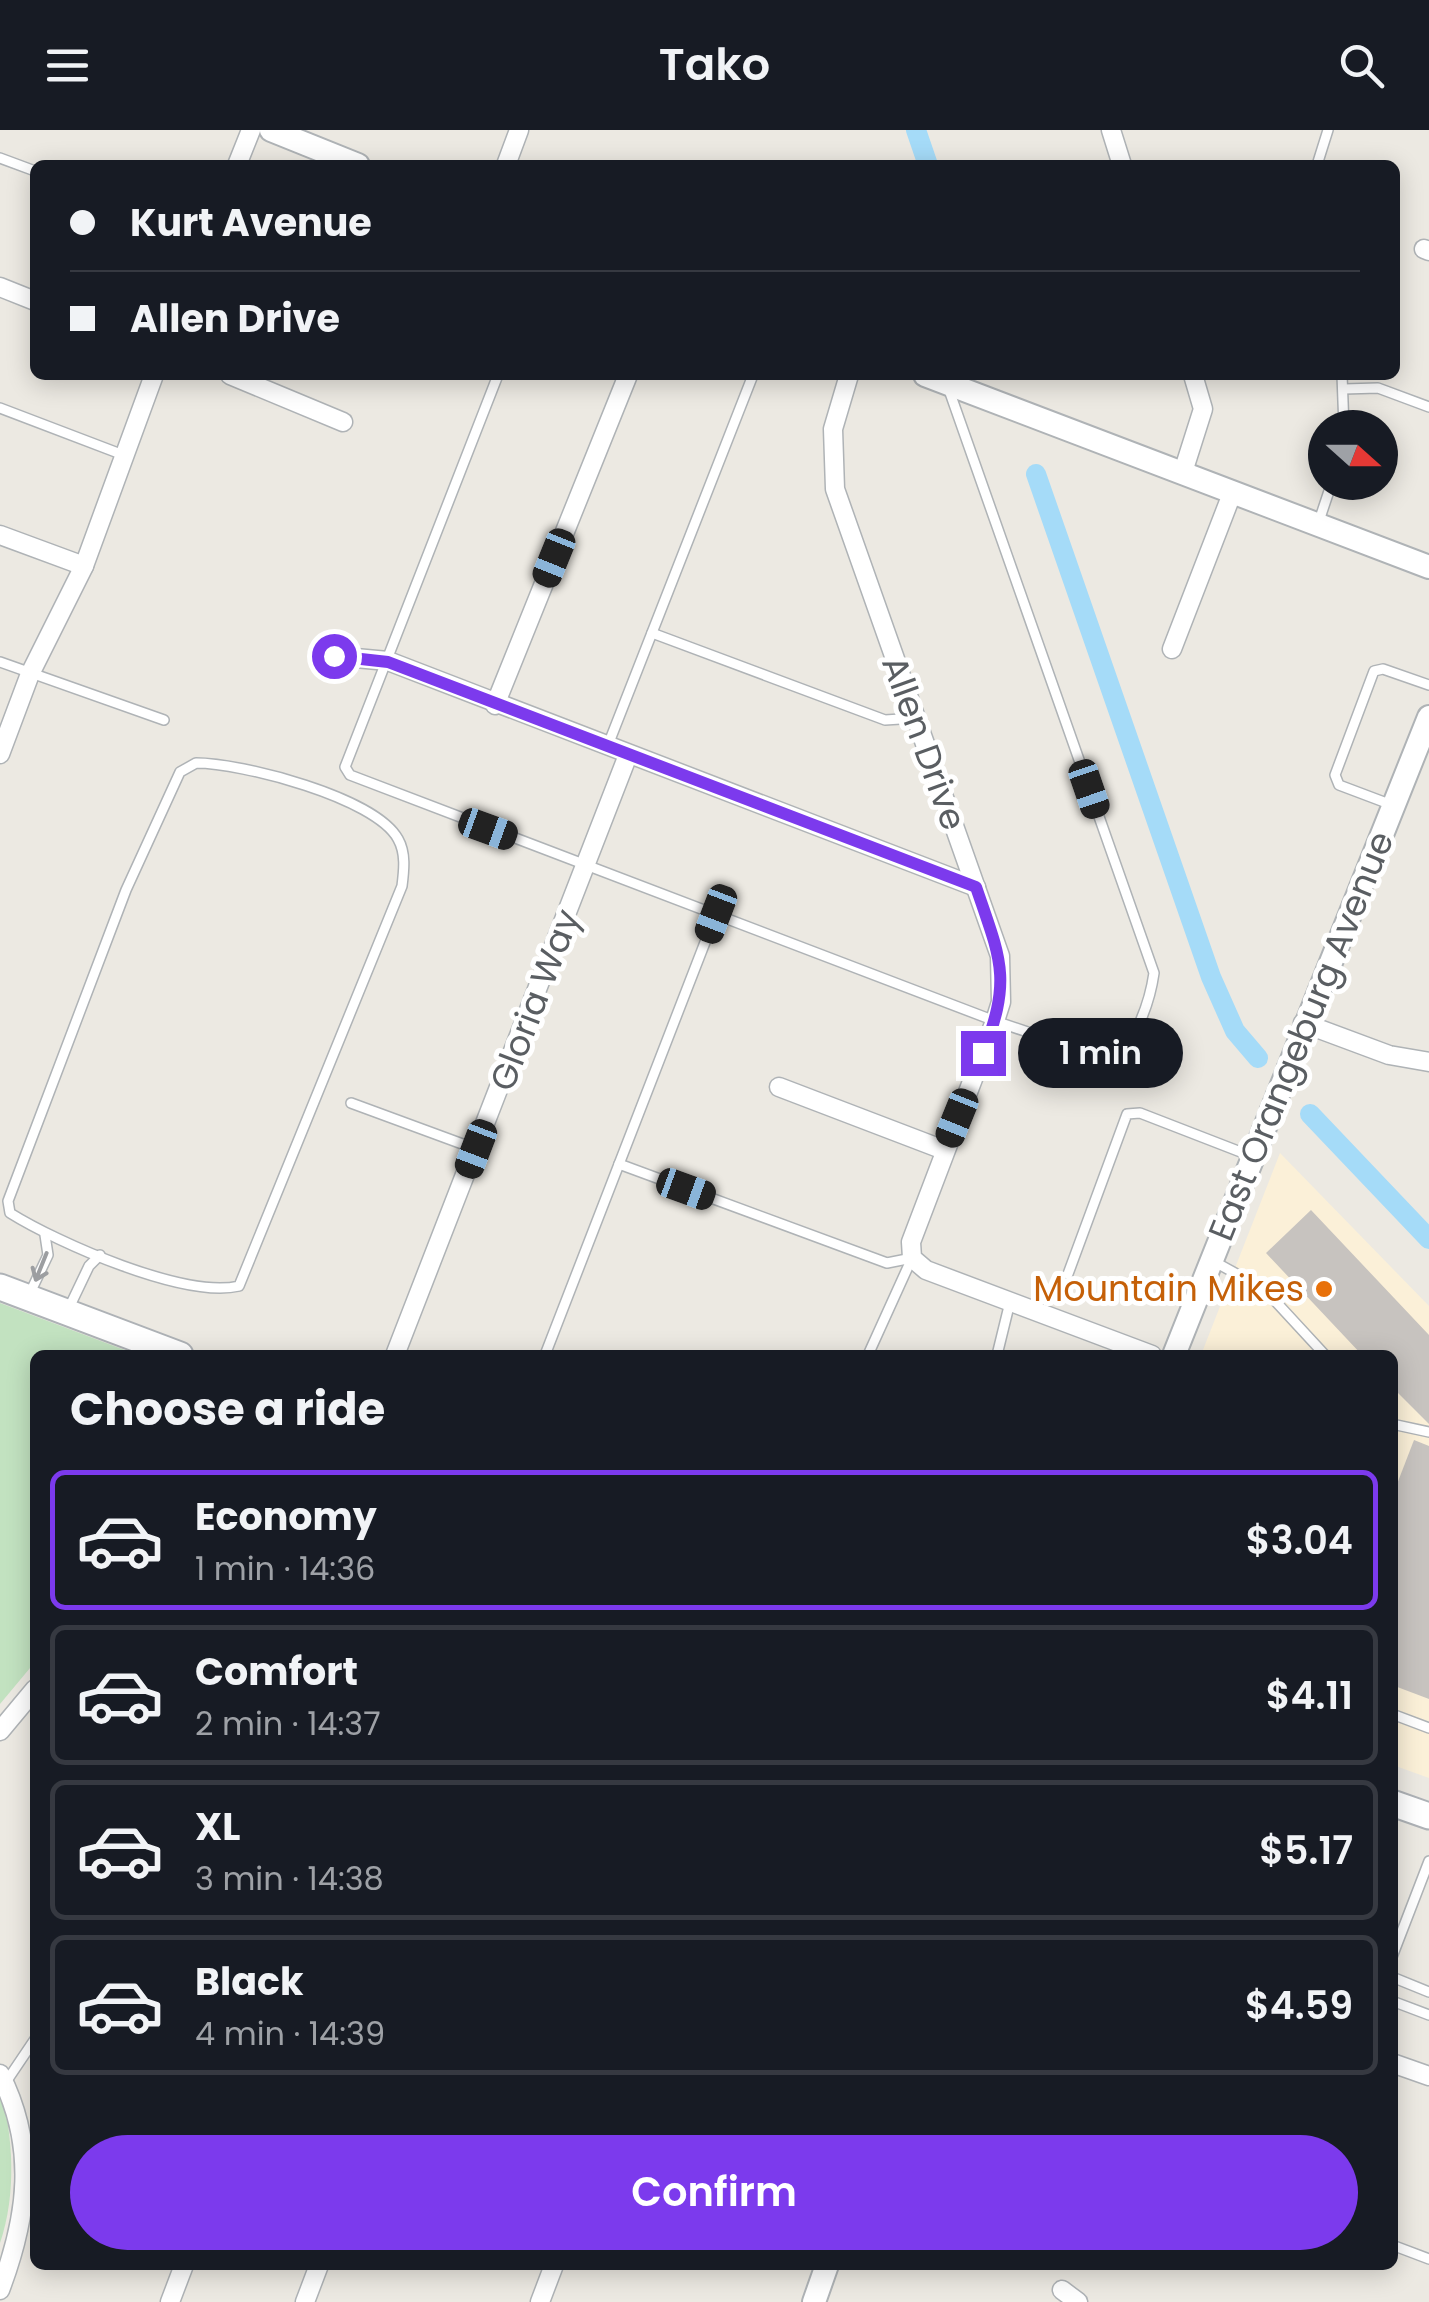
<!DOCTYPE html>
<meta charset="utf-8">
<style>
:root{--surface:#171b24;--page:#242831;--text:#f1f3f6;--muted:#9ea1a6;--line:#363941;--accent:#7c3aed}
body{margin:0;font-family:Poppins,sans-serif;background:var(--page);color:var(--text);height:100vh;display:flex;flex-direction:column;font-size:38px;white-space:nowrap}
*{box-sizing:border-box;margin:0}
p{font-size:32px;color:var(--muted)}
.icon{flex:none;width:55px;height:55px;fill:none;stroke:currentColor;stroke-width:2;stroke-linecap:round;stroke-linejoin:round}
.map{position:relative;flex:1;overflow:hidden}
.details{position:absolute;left:30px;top:1220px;width:1368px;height:920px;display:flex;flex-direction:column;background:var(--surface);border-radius:15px;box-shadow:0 5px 25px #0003}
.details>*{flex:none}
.guide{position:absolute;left:30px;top:30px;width:1370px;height:220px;border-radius:15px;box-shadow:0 5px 25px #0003;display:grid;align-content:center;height:220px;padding:0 40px;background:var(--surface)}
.needle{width:65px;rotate:111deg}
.buttons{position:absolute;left:1308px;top:280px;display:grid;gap:20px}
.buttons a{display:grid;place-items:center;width:90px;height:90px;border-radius:50%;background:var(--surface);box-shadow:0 5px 25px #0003;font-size:50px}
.end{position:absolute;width:45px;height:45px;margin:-22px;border:12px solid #7c3aed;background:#fff;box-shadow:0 0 0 5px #fff}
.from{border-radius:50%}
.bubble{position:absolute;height:70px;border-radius:35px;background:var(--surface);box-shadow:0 5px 25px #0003;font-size:32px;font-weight:600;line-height:70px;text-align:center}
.car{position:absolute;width:30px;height:60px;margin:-30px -15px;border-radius:12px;box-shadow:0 0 8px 2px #0007;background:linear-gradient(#222 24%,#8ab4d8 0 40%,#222 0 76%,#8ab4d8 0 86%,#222 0)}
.guide b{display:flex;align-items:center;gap:35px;height:95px;font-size:38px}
.guide b+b{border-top:2px solid var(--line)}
.guide i{width:25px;height:25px;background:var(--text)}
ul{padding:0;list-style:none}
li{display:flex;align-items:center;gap:30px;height:140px;margin:0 20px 15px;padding:0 20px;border:5px solid var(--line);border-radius:15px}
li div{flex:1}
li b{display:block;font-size:38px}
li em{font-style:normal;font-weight:600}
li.selected{border-color:var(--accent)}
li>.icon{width:90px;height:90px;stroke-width:1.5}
h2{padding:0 40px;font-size:45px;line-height:120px}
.primary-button{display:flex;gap:20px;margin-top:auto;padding:20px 40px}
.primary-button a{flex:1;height:115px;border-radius:60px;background:var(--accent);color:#fff;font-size:40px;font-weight:600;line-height:115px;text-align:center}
header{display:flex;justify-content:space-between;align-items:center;height:130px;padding:0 40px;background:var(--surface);font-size:45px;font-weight:600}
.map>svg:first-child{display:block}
.commercial{fill:#fbf0d8}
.green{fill:#c2e2c0}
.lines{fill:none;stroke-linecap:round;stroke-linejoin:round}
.canal{stroke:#a5dbf8;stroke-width:20}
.building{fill:#c7c3bf}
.service-casing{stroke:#afb3b6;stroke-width:12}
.minor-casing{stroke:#afb3b6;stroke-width:21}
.tertiary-casing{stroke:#afb3b6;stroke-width:26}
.secondary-casing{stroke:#aeb2b6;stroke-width:29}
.service{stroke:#fff;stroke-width:9}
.minor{stroke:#fff;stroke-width:18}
.tertiary{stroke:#fff;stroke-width:22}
.secondary{stroke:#fff;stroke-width:25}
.oneway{stroke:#9c9ea1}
.route{stroke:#7c3aed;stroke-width:12}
.food-dot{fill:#e8710a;stroke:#fff;stroke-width:4}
.labels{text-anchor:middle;stroke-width:10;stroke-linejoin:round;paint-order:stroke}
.street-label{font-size:35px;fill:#5a5e62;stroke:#fff}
.food-label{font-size:35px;fill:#c56008;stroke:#fff;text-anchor:end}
</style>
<header><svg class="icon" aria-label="menu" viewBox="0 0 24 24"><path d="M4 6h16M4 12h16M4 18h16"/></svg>Tako<svg class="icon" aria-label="search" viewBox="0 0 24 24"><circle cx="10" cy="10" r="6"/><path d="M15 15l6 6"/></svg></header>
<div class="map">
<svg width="1429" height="2172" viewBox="0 0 1429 2172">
<rect width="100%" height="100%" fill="#ece9e2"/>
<path class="commercial" d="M1280 1023 1429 1176V1648L1393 1635 1392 1225H1201Z"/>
<g class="green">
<path d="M0 1173 138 1225H35V1532L0 1574Z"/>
<path d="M0 1956C13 2007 17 2062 0 2113Z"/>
</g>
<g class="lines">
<g class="canal">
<path d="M916 0 928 35"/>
<path d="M1036 344 1211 847 1235 901 1258 928"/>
<path d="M1310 984 1429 1109"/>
</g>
</g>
<g class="building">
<path d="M1311 1080 1429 1205V1294L1392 1257V1225H1362L1266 1123Z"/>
<path d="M1414 1310 1429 1316V1569L1392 1555V1367Z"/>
</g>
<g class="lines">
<defs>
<g id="service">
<path d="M0 28 35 41"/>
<path d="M1317 35 1328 0"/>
<path d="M498 245 345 637 350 645 995 891 1110 930C1135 917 1150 871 1154 843L949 260"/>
<path d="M1342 245 1344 298"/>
<path d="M1344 259 1378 258 1429 277"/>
<path d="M0 278 126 326"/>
<path d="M1319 391 1332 352"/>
<path d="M652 503 885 590 916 588"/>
<path d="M0 532 164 590"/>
<path d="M608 615 753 245"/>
<path d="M196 633C241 633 375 667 398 709 406 723 404 740 402 756L239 1156C185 1169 58 1113 10 1083L8 1071 126 760 180 642Z"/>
<path d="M1392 675 1339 655 1335 645 1374 541 1383 539 1429 555"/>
<path d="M351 973 476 1019"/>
<path d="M619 1034 887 1133 912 1128"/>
<path d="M1213 1131 1264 1159 1325 1225"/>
<path d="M1068 1144 1127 984 1140 983 1251 1026"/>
<path d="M30 1163 48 1125 45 1105"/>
<path d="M68 1180 89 1136 100 1125"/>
<path d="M545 1225 716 784"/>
<path d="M868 1225 912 1128"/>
<path d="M997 1225 1010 1172"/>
<path d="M1392 1294 1429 1302"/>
<path d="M1392 1584 1429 1598"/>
<path d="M1392 1827 1429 1731"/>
<path d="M1392 1847 1429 1862"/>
<path d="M1392 1871 1429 1885"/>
<path d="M6 1952 35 1909"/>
<path d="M1392 2115 1429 2129"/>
</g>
<g id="minor">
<path d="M1111 0 1122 35"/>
<path d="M237 35 251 0"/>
<path d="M506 35 519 0"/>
<path d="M1424 119 1429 121"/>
<path d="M0 157 35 171"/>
<path d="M230 245 343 292"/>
<path d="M849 245 833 299 835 359 1000 826 1001 872 995 891 911 1112 912 1128 926 1140 1152 1225"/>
<path d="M1183 342 1203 279 1193 245"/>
<path d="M0 405 84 436"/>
<path d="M1172 519 1233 361"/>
<path d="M334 526 388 531 976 757"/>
<path d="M495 575 628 245"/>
<path d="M0 624 30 544 84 436 154 245"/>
<path d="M1303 893 1389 925 1429 932"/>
<path d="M779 957 944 1020"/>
<path d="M395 1225 628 625"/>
<path d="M0 1601 35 1559"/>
<path d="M1392 1933 1429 1946"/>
<path d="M0 1944C37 2017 28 2086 0 2160"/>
<path d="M1062 2160 1078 2172"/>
<path d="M170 2172 184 2135"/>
<path d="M305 2172 319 2135"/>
<path d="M540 2172 554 2135"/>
</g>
<g id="tertiary">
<path d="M271 0 358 35"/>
<path d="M925 245 1429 437"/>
<path d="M1174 1225 1429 587"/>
<path d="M814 2172 827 2135"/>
</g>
<g id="secondary">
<path d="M0 1157 180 1225"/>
<path d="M1392 1673 1429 1686"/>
</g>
</defs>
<use href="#service" class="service-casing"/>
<use href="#minor" class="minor-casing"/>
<use href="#tertiary" class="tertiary-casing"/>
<use href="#secondary" class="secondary-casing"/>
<use href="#service" class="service"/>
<use href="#minor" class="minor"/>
<use href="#tertiary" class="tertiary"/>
<use href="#secondary" class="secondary"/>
</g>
<defs><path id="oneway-shaft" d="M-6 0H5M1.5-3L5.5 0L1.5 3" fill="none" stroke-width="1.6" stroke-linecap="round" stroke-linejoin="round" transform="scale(2.5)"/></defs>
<use class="oneway" href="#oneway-shaft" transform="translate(41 1137) rotate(112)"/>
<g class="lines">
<path class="route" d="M334 526 388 532 976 757C1001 830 1012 849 983 923"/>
</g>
<circle class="food-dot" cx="1324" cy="1159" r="10"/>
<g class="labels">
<g class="street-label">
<text transform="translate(924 613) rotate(70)" y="12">Allen Drive</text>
<text transform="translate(535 870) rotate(-69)" y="12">Gloria Way</text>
<text transform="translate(1301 906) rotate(-68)" y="12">East Orangeburg Avenue</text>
</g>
<g class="food-label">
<text x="1304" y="1171">Mountain Mikes</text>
</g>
</g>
</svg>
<div class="buttons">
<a><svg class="needle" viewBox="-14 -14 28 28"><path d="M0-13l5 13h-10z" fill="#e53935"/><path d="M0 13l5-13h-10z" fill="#9ea1a6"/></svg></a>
</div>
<i class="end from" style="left:334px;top:526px"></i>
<i class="end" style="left:983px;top:923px"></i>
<div class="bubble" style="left:1018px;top:888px;width:165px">1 min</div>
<i class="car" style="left:554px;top:428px;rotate:202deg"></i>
<i class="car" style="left:1089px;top:659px;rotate:161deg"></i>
<i class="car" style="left:488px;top:699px;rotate:110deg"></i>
<i class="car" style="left:716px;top:784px;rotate:201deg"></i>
<i class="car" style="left:957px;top:988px;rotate:202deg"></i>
<i class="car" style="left:476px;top:1019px;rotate:201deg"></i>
<i class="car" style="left:686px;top:1059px;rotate:110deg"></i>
<div class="guide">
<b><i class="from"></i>Kurt Avenue</b>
<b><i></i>Allen Drive</b>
</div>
<section class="details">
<h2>Choose a ride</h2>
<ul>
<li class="selected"><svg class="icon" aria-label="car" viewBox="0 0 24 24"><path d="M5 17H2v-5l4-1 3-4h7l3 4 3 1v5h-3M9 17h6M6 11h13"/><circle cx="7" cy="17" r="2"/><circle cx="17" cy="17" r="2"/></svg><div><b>Economy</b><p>1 min · 14:36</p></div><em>$3.04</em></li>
<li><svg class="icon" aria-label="car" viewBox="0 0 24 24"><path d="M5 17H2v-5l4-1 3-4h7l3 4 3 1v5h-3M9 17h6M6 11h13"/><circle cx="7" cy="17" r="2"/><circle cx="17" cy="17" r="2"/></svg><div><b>Comfort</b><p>2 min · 14:37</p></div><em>$4.11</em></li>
<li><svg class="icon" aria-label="car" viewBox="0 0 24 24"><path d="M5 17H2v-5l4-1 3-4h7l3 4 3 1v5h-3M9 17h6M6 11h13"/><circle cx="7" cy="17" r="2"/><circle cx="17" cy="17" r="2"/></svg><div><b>XL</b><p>3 min · 14:38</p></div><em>$5.17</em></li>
<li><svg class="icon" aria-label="car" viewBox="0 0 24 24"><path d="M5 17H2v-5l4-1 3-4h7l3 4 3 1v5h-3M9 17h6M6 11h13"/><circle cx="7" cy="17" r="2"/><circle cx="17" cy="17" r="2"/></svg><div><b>Black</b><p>4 min · 14:39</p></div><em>$4.59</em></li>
</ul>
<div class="primary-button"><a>Confirm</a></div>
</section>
</div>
